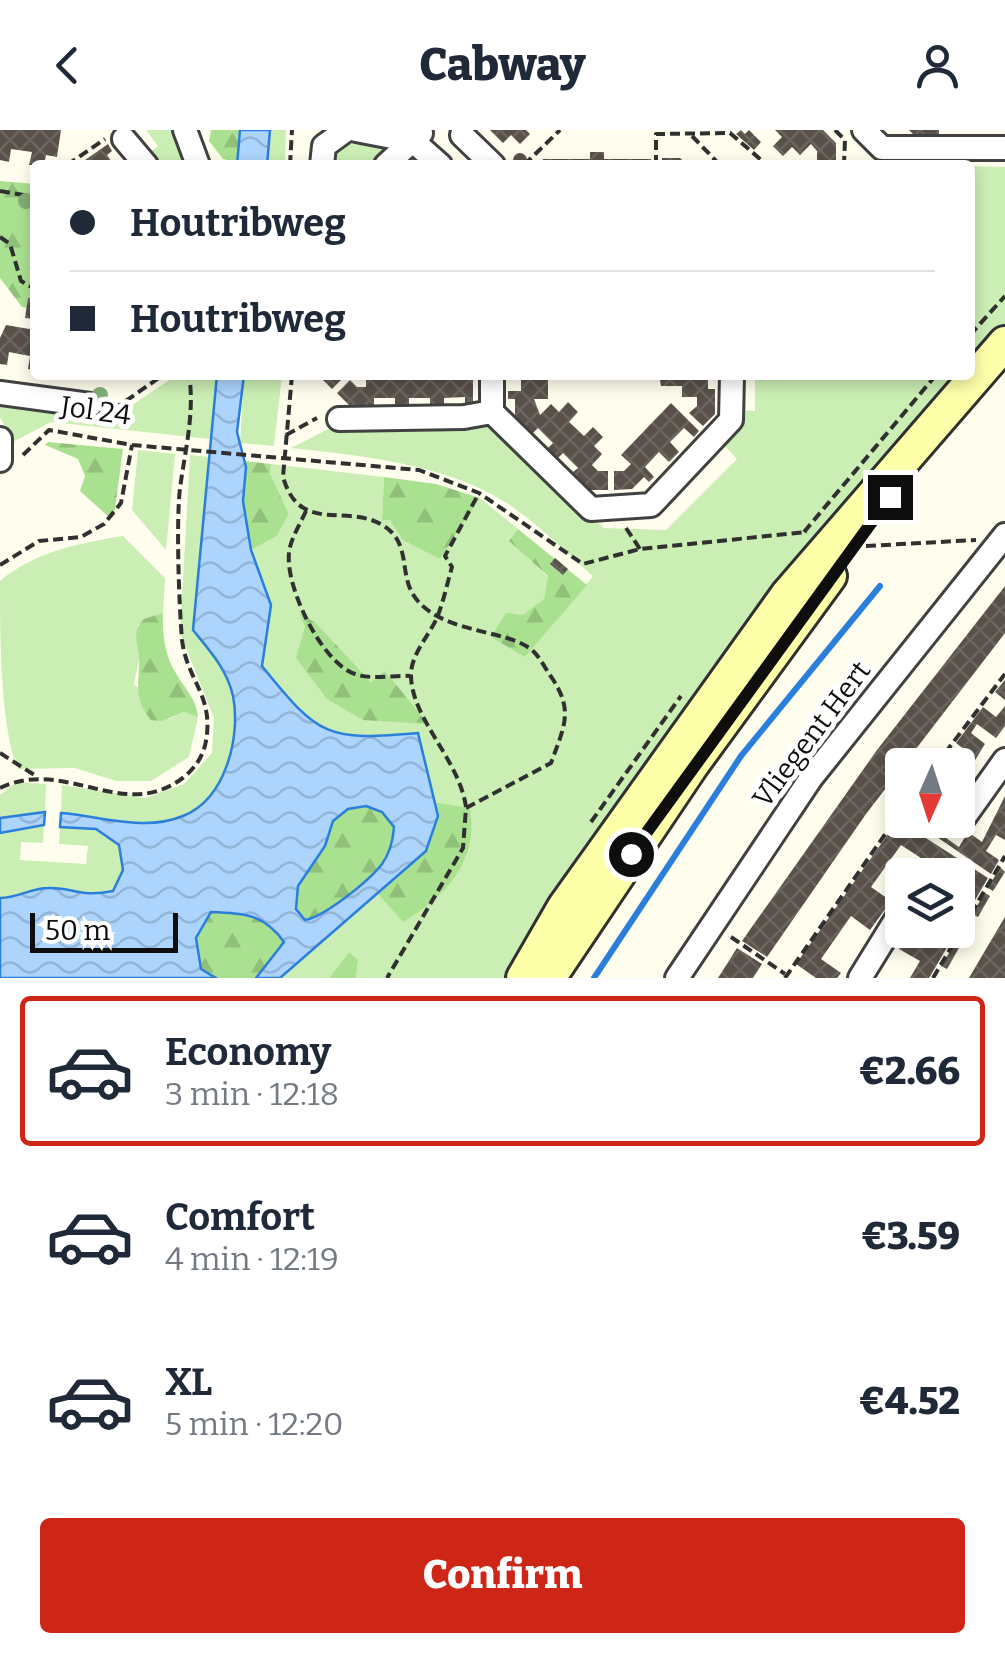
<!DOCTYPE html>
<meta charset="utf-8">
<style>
:root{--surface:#fff;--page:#f6f6f7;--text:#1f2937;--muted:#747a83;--line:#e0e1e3;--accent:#cd2516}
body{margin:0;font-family:Bitter,serif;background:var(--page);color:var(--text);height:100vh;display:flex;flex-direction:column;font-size:38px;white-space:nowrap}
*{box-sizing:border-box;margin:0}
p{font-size:32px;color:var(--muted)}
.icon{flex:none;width:55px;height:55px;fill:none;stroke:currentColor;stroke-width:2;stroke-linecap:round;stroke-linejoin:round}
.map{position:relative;height:848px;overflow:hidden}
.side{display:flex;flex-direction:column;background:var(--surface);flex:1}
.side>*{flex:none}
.banner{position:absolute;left:30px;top:30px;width:945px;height:220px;border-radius:10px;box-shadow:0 5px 15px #0003;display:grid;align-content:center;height:220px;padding:0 40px;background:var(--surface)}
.needle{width:65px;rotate:183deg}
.tools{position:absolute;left:885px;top:618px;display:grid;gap:20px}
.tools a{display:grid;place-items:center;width:90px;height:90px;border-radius:10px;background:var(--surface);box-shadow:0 5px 15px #0003;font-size:50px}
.scale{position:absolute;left:30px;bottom:25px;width:148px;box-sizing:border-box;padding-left:10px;border:5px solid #0e0e0e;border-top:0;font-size:28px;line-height:35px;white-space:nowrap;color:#0e0e0e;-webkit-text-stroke:8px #fff;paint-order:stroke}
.end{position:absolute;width:45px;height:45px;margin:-22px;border:12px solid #0e0e0e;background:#fff;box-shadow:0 0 0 5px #fff}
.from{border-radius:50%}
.banner b{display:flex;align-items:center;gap:35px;height:95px;font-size:38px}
.banner b+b{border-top:2px solid var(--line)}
.banner i{width:25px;height:25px;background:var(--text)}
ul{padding:18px 0 0;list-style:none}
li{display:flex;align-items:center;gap:30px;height:150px;margin:0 20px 15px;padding:0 20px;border:5px solid transparent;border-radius:10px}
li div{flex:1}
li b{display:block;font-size:38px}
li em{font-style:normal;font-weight:800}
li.current{border-color:var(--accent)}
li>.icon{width:90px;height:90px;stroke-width:1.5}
.action{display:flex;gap:20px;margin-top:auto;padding:20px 40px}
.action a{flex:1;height:115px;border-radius:10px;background:var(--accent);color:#fff;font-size:40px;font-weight:800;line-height:115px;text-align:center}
header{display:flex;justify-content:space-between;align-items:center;height:130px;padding:0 40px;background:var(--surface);font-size:45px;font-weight:800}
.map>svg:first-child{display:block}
.grass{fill:#caeeb3;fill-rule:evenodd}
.forest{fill:url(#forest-firs)}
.water{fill:url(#water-waves);stroke:#2b7fdc;stroke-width:2.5;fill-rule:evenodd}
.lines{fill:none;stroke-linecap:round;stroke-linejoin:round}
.stream{stroke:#2b7fdc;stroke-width:6}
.building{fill:url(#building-cross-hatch)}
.street-casing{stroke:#414141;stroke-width:28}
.secondary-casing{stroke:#303030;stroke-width:38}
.path{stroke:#303030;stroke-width:4;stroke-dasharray:10 5;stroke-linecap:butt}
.street{stroke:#fff;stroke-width:22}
.secondary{stroke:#fdffa9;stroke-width:32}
.tree{fill:#83ae77}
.route{stroke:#0e0e0e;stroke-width:12}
.labels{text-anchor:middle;stroke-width:10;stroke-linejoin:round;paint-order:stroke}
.street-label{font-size:28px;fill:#0e0e0e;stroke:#fff}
</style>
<header><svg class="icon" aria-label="back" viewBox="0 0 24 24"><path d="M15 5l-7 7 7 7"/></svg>Cabway<svg class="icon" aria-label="person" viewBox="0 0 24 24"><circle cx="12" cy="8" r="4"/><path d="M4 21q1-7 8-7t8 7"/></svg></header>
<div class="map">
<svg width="1005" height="848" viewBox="0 0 1005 848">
<defs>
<pattern id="forest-firs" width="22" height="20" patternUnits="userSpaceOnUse" patternTransform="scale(2.5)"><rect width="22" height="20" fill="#aae190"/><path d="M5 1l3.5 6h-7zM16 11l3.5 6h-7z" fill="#91c07b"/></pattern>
<pattern id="water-waves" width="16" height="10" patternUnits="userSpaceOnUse" patternTransform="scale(2.5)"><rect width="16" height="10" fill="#acd4fd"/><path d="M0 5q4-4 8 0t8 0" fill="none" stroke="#93b5d8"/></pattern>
<pattern id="building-cross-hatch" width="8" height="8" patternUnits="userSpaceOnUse" patternTransform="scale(2.5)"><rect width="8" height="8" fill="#585049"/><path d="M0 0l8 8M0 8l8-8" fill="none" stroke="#6b655f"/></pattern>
</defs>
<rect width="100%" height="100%" fill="#fffeee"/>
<g class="grass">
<path d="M146 0H180L185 28 176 35H155L147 24 158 16Z"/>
<path d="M270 0H286L285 35H267Z"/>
<path d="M350 14 391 18 373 35H333V27Z"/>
<path d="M970 36 1005 37V194L970 233Z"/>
<path d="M177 245H217L210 309 51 292 15 311 0 288V268L117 285Z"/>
<path d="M244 245H282L274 316 240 313Z"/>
<path d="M755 245H959L512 848H356L358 831 349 822 329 848H280L377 763 403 791 469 678 434 672 418 603C327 611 320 607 262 536L271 475 251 420 277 406 289 384 270 343 271 334 384 347 382 389 390 390 440 429 480 368 518 399 510 411 548 447 544 470 523 485 525 527 593 446C565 422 537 392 505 372 443 333 362 326 291 318L336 295 496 294 604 398 666 400 737 329 723 314 740 280 755 281ZM316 493 371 552 386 542 400 560 397 589 363 590 297 528 305 496Z"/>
<path d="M138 320 175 324 166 420 132 380Z"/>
<path d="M190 325 209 327 193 500C209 520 227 539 233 565 241 606 226 669 183 686 144 702 101 686 61 683L62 655 145 668 184 654 212 623 214 588 180 503Z"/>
<path d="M123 406 165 448 163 483 138 495 139 529 134 554 169 589 184 582 198 587 189 627 151 651H116L75 638 18 639C0 597 0 504 0 451 34 422 79 413 123 406Z"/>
<path d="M17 652 46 654 45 682 0 688V665Z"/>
<path d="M44 695 43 713 21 712 20 730 86 734 88 716 59 714 60 697 96 699 119 716 123 740 113 761C79 768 75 757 48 758 31 758 18 768 0 768V703Z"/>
</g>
<g class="forest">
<path d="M211 0H240L237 32 223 29 209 11Z"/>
<path d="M0 51 35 54V179L22 177 0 148Z"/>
<path d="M48 312 123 319 114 386 110 388 80 361 85 346 78 329 45 315Z"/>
<path d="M245 331 271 334 270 343 289 384 277 406 251 420 243 371Z"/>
<path d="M384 347 436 354 480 368 440 429 403 410 390 390H382Z"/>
<path d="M518 399 587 455 525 527 491 507 506 483 523 485 544 469 548 446 509 411Z"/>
<path d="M163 483C162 504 165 527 177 545 186 560 197 570 198 587L184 582 162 591 151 590C132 567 140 553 139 527 138 512 131 501 144 489Z"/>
<path d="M299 483 316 493 371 552 385 541 428 594 363 590 327 569 296 528 305 496Z"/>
<path d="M434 672 470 678C479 732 445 767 403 792L377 763C407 739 445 714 434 672Z"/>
<path d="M366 676 382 682 394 697C393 711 390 723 382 735 369 751 324 787 305 790L296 779 298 756 325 716 333 691 348 679Z"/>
<path d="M211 782C244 783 263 784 285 812L256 848H216L201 839 196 808Z"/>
<path d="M349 822 358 830 356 848H329Z"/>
</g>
<g class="water">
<path d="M240 0H270L267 35H237Z"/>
<path d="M217 245H244L237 302 246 337 243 371 251 420 271 475 262 536C319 607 327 611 418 603L438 686 426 721 280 848H256L284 812C264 784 244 783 211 782L196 808 201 839 216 848H0V768C18 768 31 758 48 758 74 757 79 768 113 761L123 740 119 715 96 699 60 697 61 683C101 686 144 702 183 686 226 669 241 606 233 566 227 539 209 520 193 500ZM366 676 382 682 394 697C393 711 390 723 382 734 369 751 324 787 305 790L296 779 298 756 325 716 333 691 348 679Z"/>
<path d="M45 682 44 695 0 703V688Z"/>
</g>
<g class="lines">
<path class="stream" d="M594 848 741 626 880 456"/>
</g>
<g class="building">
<path d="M0 0H61L57 27 46 25 44 35H29L32 22 11 19 9 32 0 30Z"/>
<path d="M490 0H526L530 4 520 14 511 5 503 13Z"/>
<path d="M741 0 745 4 749 0 761 12 754 20 736 4Z"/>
<path d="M775 0H823L836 13V30L817 31V21L811 14 800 25 792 17 783 26 773 16 782 7Z"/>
<path d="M909 0H939V5H914Z"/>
<path d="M108 14 112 21 107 25 114 35H78Z"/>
<path d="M590 22H604V29H651V35H543V29H590Z"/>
<circle cx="520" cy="30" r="7"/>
<path d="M662 28H680L687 35H662Z"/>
<path d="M28 168 35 169 33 189 25 188Z"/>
<path d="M6 195 35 200V240L28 239 30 226 19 224 9 222 7 235 0 234V208Z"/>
<path d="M318 245H346L332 259Z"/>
<path d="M366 245H473V274H465V267L444 268V275H430V268H409V275H395V268H374V275H349L337 263 350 250 357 257H366Z"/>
<path d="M521 245H548V269H534L540 285 551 274 559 282 568 272 578 282 569 292 584 306 593 297 603 307 594 316 602 324 592 335 598 341H608V360H590L573 342 578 338 563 323 558 328 548 318 553 313 538 298 533 303 515 286V269H508V261H521Z"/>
<path d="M659 245H708V259H715V284L703 296 689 283 697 276V267H682V256H661Z"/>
<path d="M671 273 699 301 694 307 684 298 670 312 679 322 669 332 659 322 645 337 654 347 649 352 644 347 632 359 614 360V341H624L631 334 621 325Z"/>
<path d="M555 428 568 439 563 445 550 434Z"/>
<path d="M1005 456V503L866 684 767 827 742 811 877 620Z"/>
<path d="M1005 550V570L995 562Z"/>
<path d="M1005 576V596L996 608 977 594 971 603 985 614 958 658V638L969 623 956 613 983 577 996 587Z"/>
<path d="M1005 666V710L996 705 986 721 999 730 991 744 912 690H949L939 703 959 717 968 702 982 712Z"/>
<path d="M898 690 988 748 929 848H910L920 831 899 819 910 800H958V767L964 756 958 752V745H947L901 715 871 757 891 771 870 800 851 786 821 829 841 843 837 848H816L796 834Z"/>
<path d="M1000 737 1005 742 993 761 988 758Z"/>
<path d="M985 763 990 766 978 787 972 784Z"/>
<path d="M1005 787V848H969L996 802Z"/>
<path d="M969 789 975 792 962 813 957 810Z"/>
<path d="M954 815 959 818 947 839 941 836Z"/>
<path d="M737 818 762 834 753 848H718Z"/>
</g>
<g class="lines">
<defs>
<g id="street">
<path d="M185 0 198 35"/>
<path d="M356 0 413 11 440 35"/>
<path d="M864 0 882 18H1005"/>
<path d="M462 5 493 35"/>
<path d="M124 9 146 35"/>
<path d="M322 35 324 16 346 0"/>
<path d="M386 35 421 3"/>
<path d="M492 245V282L591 379 651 375 731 290 732 245"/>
<path d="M0 263 90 275"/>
<path d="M339 289 464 287 492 282"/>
<path d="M0 309V330"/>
<path d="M965 686 1005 630"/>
<path d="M677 848 811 648 1005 405"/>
<path d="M860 848 902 780"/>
</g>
<g id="secondary">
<path d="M523 848 564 777 787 465 1005 213"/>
<path d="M549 848 692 635 830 446"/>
</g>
</defs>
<use href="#street" class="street-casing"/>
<use href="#secondary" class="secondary-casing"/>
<g class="path">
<path d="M835 0 845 10 844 34"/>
<path d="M692 6 720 35"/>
<path d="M67 35 105 9"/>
<path d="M290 35 292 0"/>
<path d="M524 35 560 0"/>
<path d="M656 35V4L730 3 767 35"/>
<path d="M794 35H867"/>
<path d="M0 61 35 67"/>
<path d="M0 107 10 114 21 151 35 159"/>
<path d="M970 205 1005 166"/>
<path d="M292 245 283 347C300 406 347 372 384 396 413 415 397 446 417 470 446 505 511 499 534 522 541 529 546 540 552 548 574 581 564 597 551 633L466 678 463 718 387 848"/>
<path d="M112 275H120L163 245"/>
<path d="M286 305 317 288"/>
<path d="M23 325 49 300 132 315 419 340 479 363 583 434 640 419 807 402"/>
<path d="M306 381C301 392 293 405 290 417 281 450 321 533 355 544 370 550 394 545 410 546"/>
<path d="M626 398 640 419"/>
<path d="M804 402 936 245"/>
<path d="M866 416 976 410"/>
<path d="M0 435 39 411 81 407 104 394 121 373 132 315"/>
<path d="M0 623 36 646"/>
<path d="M936 635 1005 544"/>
<path d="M0 658C58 630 112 680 163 659 184 651 202 634 206 611 214 565 187 551 182 510 179 474 176 393 180 358 185 321 195 282 189 245"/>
<path d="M466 677C459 629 413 591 411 547 410 526 427 508 436 490 443 474 447 454 452 437L445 426 479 363"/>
<path d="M591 692 681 566"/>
<path d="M731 807 785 844"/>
<path d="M785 848 902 680"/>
<path d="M933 848 1005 726"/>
</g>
<use href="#street" class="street"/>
<use href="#secondary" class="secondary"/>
</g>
<g class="tree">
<circle cx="26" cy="71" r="8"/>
<circle cx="100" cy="265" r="8"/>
</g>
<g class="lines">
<path class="route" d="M631 724 890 367"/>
</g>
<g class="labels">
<g class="street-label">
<text transform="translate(96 280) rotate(8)" y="10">Jol 24</text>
<text transform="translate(811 604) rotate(-53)" y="10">Vliegent Hert</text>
</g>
</g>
</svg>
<div class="tools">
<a><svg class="needle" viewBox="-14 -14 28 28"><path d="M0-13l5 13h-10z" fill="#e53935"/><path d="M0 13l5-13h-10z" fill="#747a83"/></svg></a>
<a><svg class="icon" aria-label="layers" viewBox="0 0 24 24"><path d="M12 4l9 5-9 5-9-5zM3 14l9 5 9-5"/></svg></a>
</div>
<div class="scale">50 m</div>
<i class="end from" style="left:631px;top:724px"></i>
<i class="end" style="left:890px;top:367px"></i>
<div class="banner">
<b><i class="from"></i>Houtribweg</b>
<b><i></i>Houtribweg</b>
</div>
</div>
<section class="side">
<ul>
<li class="current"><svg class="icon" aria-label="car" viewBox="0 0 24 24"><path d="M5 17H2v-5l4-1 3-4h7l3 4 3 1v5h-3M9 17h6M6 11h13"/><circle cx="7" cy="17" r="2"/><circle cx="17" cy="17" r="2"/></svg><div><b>Economy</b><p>3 min · 12:18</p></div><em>€2.66</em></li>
<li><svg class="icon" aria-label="car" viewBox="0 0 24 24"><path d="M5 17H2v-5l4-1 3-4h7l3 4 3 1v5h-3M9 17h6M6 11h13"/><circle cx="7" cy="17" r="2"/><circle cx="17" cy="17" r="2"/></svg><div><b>Comfort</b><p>4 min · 12:19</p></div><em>€3.59</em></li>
<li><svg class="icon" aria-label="car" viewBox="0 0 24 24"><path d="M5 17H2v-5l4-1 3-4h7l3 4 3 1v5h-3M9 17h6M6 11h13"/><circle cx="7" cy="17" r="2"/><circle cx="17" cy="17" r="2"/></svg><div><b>XL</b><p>5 min · 12:20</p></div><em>€4.52</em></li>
</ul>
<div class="action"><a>Confirm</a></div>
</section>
